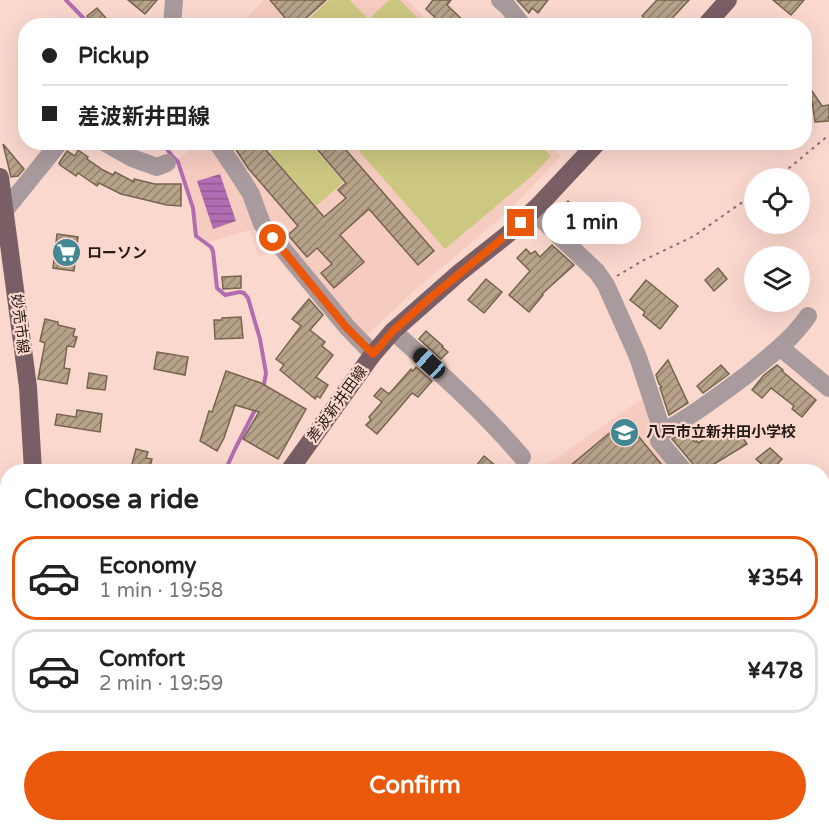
<!DOCTYPE html>
<meta charset="utf-8">
<style>
:root{--surface:#fff;--page:#f2f2f2;--text:#222;--muted:#767676;--line:#e0e0e0;--accent:#ea580c}
body{margin:0;font-family:"Varela Round","Noto Sans JP",sans-serif;background:var(--page);color:var(--text);height:100vh;display:flex;flex-direction:column;font-size:22px;white-space:nowrap}
*{box-sizing:border-box;margin:0}
p{font-size:20px;color:var(--muted)}
.icon{flex:none;width:33px;height:33px;fill:none;stroke:currentColor;stroke-width:2;stroke-linecap:round;stroke-linejoin:round}
.map{position:relative;flex:1;overflow:hidden}
.details{position:absolute;left:0px;top:464px;width:830px;height:368px;display:flex;flex-direction:column;background:var(--surface);border-radius:24px 24px 0 0;box-shadow:0 6px 24px #0002}
.details>*{flex:none}
.banner{position:absolute;left:18px;top:18px;width:794px;height:132px;border-radius:24px;box-shadow:0 6px 24px #0002;display:grid;align-content:center;height:132px;padding:0 24px;background:var(--surface)}
.buttons{position:absolute;left:744px;top:168px;display:grid;gap:12px}
.buttons a{display:grid;place-items:center;width:66px;height:66px;border-radius:50%;background:var(--surface);box-shadow:0 6px 24px #0002;font-size:30px}
.end{position:absolute;width:27px;height:27px;margin:-14px;border:8px solid #ea580c;background:#fff;box-shadow:0 0 0 3px #fff}
.from{border-radius:50%}
.bubble{position:absolute;height:42px;border-radius:21px;background:var(--surface);box-shadow:0 6px 24px #0002;font-size:20px;font-weight:800;line-height:42px;text-align:center}
.car{position:absolute;width:18px;height:36px;margin:-18px -9px;border-radius:8px;box-shadow:0 0 4px 2px #0007;background:linear-gradient(#222 24%,#8ab4d8 0 40%,#222 0 76%,#8ab4d8 0 86%,#222 0)}
.banner b{display:flex;align-items:center;gap:21px;height:57px;font-size:22px}
.banner b+b{border-top:2px solid var(--line)}
.banner i{width:15px;height:15px;background:var(--text)}
ul{padding:0;list-style:none}
li{display:flex;align-items:center;gap:18px;height:84px;margin:0 12px 9px;padding:0 12px;border:3px solid var(--line);border-radius:24px}
li div{flex:1}
li b{display:block;font-size:22px}
li em{font-style:normal;font-weight:800}
li.active{border-color:var(--accent)}
li>.icon{width:54px;height:54px;stroke-width:1.5}
h2{padding:0 24px;font-size:27px;line-height:72px}
.cta{display:flex;gap:12px;margin-top:auto;padding:12px 24px}
.cta a{flex:1;height:69px;border-radius:36px;background:var(--accent);color:#fff;font-size:24px;font-weight:800;line-height:69px;text-align:center}
.map>svg:first-child{display:block}
.built{fill:#f6cbc0}
.pitch{fill:#ccc882}
.water{fill:url(#water-rules)}
.lines{fill:none;stroke-linecap:round;stroke-linejoin:round}
.stream{stroke:#b26db2;stroke-width:4}
.building{fill:url(#building-hatch);stroke:#77644e;stroke-width:1.5}
.path{stroke:#88726b;stroke-width:2;stroke-dasharray:3 4.5;stroke-linecap:butt}
.minor{stroke:#a99a9d;stroke-width:18}
.major{stroke:#795f65;stroke-width:18}
.route{stroke:#ea580c;stroke-width:8}
.labels{text-anchor:middle;stroke-width:4.5;stroke-linejoin:round;paint-order:stroke}
.poi-label{font-size:15px;font-weight:bold;fill:#251916;stroke:#fbd8ce;text-anchor:start}
.street-label{font-size:15px;fill:#251916;stroke:#fbd8ce}
</style>
<div class="map">
<svg width="829" height="830" viewBox="0 0 829 830">
<defs>
<pattern id="water-rules" width="6" height="5" patternUnits="userSpaceOnUse" patternTransform="scale(1.5)"><rect width="6" height="5" fill="#b26db2"/><path d="M0 2.5h6" fill="none" stroke="#915990"/></pattern>
<pattern id="building-hatch" width="6" height="6" patternUnits="userSpaceOnUse" patternTransform="scale(1.5)"><rect width="6" height="6" fill="#b7a28a"/><path d="M-1 1l2-2M0 6l6-6M5 7l2-2" fill="none" stroke="#958370"/></pattern>
</defs>
<rect width="100%" height="100%" fill="#fbd8ce"/>
<g class="built">
<path d="M264 0H407L432 25 238 26Z"/>
<path d="M202 142H547L561 156 508 212 414 291 359 342 277 252 258 256 250 230 209 242 198 235 195 209 178 158 202 144Z"/>
<path d="M646 396 679 471H539L541 469Z"/>
</g>
<g class="pitch">
<path d="M329 0H350L367 18 359 25H302Z"/>
<path d="M389 0H400L425 25H363Z"/>
<path d="M282 143H309L344 182 316 206 270 153Z"/>
<path d="M352 143H538L551 156 532 176 445 249Z"/>
</g>
<path class="water" d="M220 174 236 221 213 229 197 181Z"/>
<g class="lines">
<g class="stream">
<path d="M66 0 91 26"/>
<path d="M162 142 172 156 178 162 193 208 196 236 211 247 213 251 217 288 225 295 240 292 244 293 248 298 260 339 266 373 263 390"/>
<path d="M225 471 235 449 256 408"/>
<path d="M240 824 244 830"/>
</g>
</g>
<g class="building">
<path d="M128 0H157L145 14Z"/>
<path d="M270 0H326L297 26H292Z"/>
<path d="M433 0H451L447 5 469 26H444L426 9Z"/>
<path d="M517 0H548L538 13 532 8 529 13Z"/>
<path d="M657 0H689L665 26H653L642 16Z"/>
<path d="M773 0H804L791 15Z"/>
<path d="M97 8 113 26H95L87 16Z"/>
<path d="M804 79 822 106 829 105V121L815 122 812 101 804 107Z"/>
<path d="M231 142H259L324 217 346 198 338 190 346 183 311 142H339L434 251 418 265 369 209 340 235 364 262 334 288 321 273 332 264 317 248 307 257 288 235 298 226 248 168Z"/>
<path d="M3 144 24 169 18 176 11 177Z"/>
<path d="M78 150 88 157 87 159 103 170 113 175 115 172 134 182V179L155 184H181V206L167 205 121 194 99 183 97 186 78 173 76 176 60 165 59 163 67 151 75 156Z"/>
<path d="M568 201 595 226 586 237H581L557 214Z"/>
<path d="M57 234 78 237 74 271 53 268Z"/>
<path d="M552 245 574 265 542 294 543 295 529 312 509 295 530 271 517 258 526 249 531 254 535 251 540 257Z"/>
<path d="M718 268 727 279 714 291 705 280Z"/>
<path d="M241 276V288L223 289 222 277Z"/>
<path d="M486 279 502 292 484 313 468 300Z"/>
<path d="M646 280 678 306 660 329 643 315 645 312 630 300Z"/>
<path d="M309 299 323 315 310 330 325 342 322 346 333 355 316 377 328 385 320 398 317 396 315 399 280 370 284 365 276 359 301 326 292 319Z"/>
<path d="M241 317 243 338 215 339 214 320H222V318Z"/>
<path d="M45 319 58 322V325L75 329 73 336 77 337 74 347 67 346 64 368 70 369 67 384 38 379 45 343 40 341Z"/>
<path d="M426 331 443 346 442 347 448 352 441 359 419 339Z"/>
<path d="M157 352 188 357 185 375 154 369Z"/>
<path d="M668 360 688 403 669 415 660 388 662 387 659 384 656 375Z"/>
<path d="M721 365 729 374 703 393 697 386Z"/>
<path d="M777 365 783 370 782 371 816 400 802 417 792 409 794 406 771 388 762 398 752 390 764 375Z"/>
<path d="M416 367 432 381 418 397 412 393 377 434 366 425 371 420 369 417 382 402 374 396 381 388 389 394 411 369 413 371Z"/>
<path d="M226 371 261 383 306 409 278 459 243 439 259 412 235 405 224 438 217 451 200 441 209 411 212 412Z"/>
<path d="M89 373 107 376 105 390 87 388Z"/>
<path d="M77 410 102 414 100 432 55 425 57 414 76 417Z"/>
<path d="M625 420 667 471H564Z"/>
<path d="M736 427 747 444 714 464 718 471H695L693 464 672 439 688 430 695 442 697 441 698 443 720 430 722 435Z"/>
<path d="M770 448 782 459 771 471H769L756 459Z"/>
<path d="M136 449 148 452 146 458 152 459 149 471 131 468Z"/>
<path d="M484 456 502 471H472Z"/>
</g>
<g class="lines">
<g class="path">
<path d="M777 178 829 135"/>
<path d="M617 276 642 261 694 236 754 194"/>
<path d="M0 529 8 533"/>
</g>
<g class="minor">
<path d="M500 0 508 7 523 26"/>
<path d="M172 26 174 0"/>
<path d="M104 142 132 158 157 167 167 163"/>
<path d="M217 142 237 172 251 194 262 224 347 327 373 354"/>
<path d="M5 210 60 142"/>
<path d="M533 211 597 272 606 285 638 357 659 421V441L684 471"/>
<path d="M393 331C438 371 483 411 522 457"/>
<path d="M781 348 829 388"/>
<path d="M659 434C689 418 717 397 744 377 768 357 790 342 808 316"/>
<path d="M0 576 8 575"/>
<path d="M0 791 2 811 0 818"/>
<path d="M621 824 622 830"/>
</g>
<g class="major">
<path d="M705 26 728 0"/>
<path d="M0 177 28 387 33 471"/>
<path d="M289 471 373 354 393 331 459 273 508 234 541 203 598 142"/>
<path d="M75 824 76 830"/>
</g>
</g>
<g class="lines">
<path class="route" d="M273 238 346 327 373 354 393 331 430 298 521 223"/>
</g>
<defs>
<symbol id="supermarket-disc" viewBox="-11 -11 22 22"><circle r="9.5" fill="#428893" stroke="#fbd8ce"/><path d="M-6-5.5h2.5l.6 2H6L4.5 2H-2.5L-4.4-4H-6ZM-1.5 3.2a1.3 1.3 0 1 0 .1 0ZM3 3.2a1.3 1.3 0 1 0 .1 0Z" fill="#fff"/></symbol>
<symbol id="school-disc" viewBox="-11 -11 22 22"><circle r="9.5" fill="#428893" stroke="#fbd8ce"/><path d="M0-5L7-2L0 1L-7-2ZM-4 1L0 2.5L4 1V4Q0 6-4 4Z" fill="#fff"/></symbol>
</defs>
<g fill-rule="evenodd">
<use href="#supermarket-disc" x="50" y="236" width="33" height="33"/>
<use href="#school-disc" x="608" y="416" width="33" height="33"/>
</g>
<g class="labels">
<g class="poi-label">
<text x="87" y="258">ローソン</text>
<text x="646" y="437">八戸市立新井田小学校</text>
</g>
<g class="street-label">
<text transform="translate(20 324) rotate(83)" y="5">妙売市線</text>
<text transform="translate(337 404) rotate(-54)" y="5">差波新井田線</text>
</g>
</g>
</svg>
<div class="buttons">
<a><svg class="icon" aria-label="locate" viewBox="0 0 24 24"><circle cx="12" cy="12" r="6"/><path d="M12 2v4M12 18v4M2 12h4M18 12h4"/></svg></a>
<a><svg class="icon" aria-label="layers" viewBox="0 0 24 24"><path d="M12 4l9 5-9 5-9-5zM3 14l9 5 9-5"/></svg></a>
</div>
<i class="end from" style="left:273px;top:238px"></i>
<i class="end" style="left:521px;top:223px"></i>
<div class="bubble" style="left:542px;top:202px;width:99px">1 min</div>
<i class="car" style="left:429px;top:363px;rotate:312deg"></i>
<div class="banner">
<b><i class="from"></i>Pickup</b>
<b><i></i>差波新井田線</b>
</div>
<section class="details">
<h2>Choose a ride</h2>
<ul>
<li class="active"><svg class="icon" aria-label="car" viewBox="0 0 24 24"><path d="M5 17H2v-5l4-1 3-4h7l3 4 3 1v5h-3M9 17h6M6 11h13"/><circle cx="7" cy="17" r="2"/><circle cx="17" cy="17" r="2"/></svg><div><b>Economy</b><p>1 min · 19:58</p></div><em>¥354</em></li>
<li><svg class="icon" aria-label="car" viewBox="0 0 24 24"><path d="M5 17H2v-5l4-1 3-4h7l3 4 3 1v5h-3M9 17h6M6 11h13"/><circle cx="7" cy="17" r="2"/><circle cx="17" cy="17" r="2"/></svg><div><b>Comfort</b><p>2 min · 19:59</p></div><em>¥478</em></li>
</ul>
<div class="cta"><a>Confirm</a></div>
</section>
</div>
